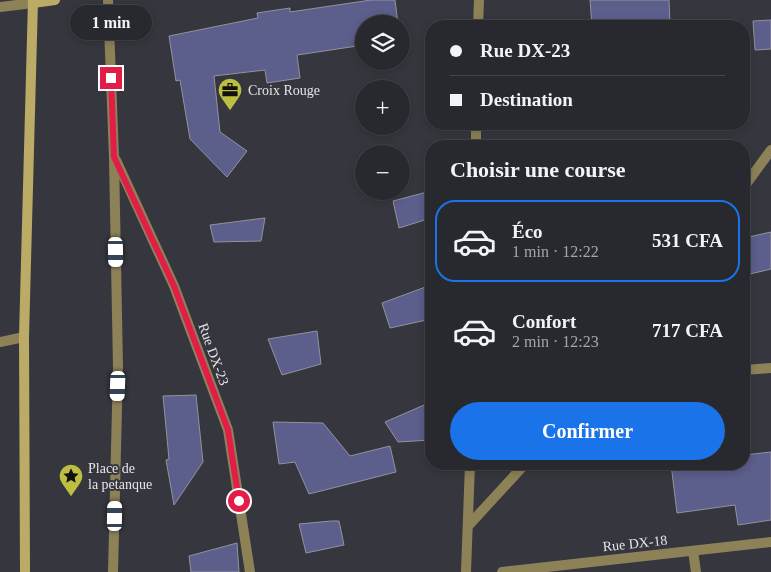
<!DOCTYPE html>
<html lang="fr">
<meta charset="utf-8">
<style>
:root{--surface:#28292e;--page:#303136;--text:#f1f3f6;--muted:#a5a6aa;--line:#44454a;--accent:#1a73e8}
body{margin:0;font-family:Georgia,serif;background:var(--page);color:var(--text);height:100vh;display:flex;flex-direction:column;font-size:19px;white-space:nowrap}
*{box-sizing:border-box;margin:0}
p{font-size:16px;color:var(--muted)}
.icon{flex:none;width:28px;height:28px;fill:none;stroke:currentColor;stroke-width:2;stroke-linecap:round;stroke-linejoin:round}
.map{position:relative;flex:1;overflow:hidden}
.drawer{position:absolute;left:425px;top:140px;width:325px;height:330px;display:flex;flex-direction:column;background:var(--surface);border-radius:20px;box-shadow:0 2px 8px #0003,0 0 0 1px var(--line)}
.drawer>*{flex:none}
.banner{position:absolute;left:425px;top:20px;width:325px;height:110px;border-radius:20px;box-shadow:0 2px 8px #0003,0 0 0 1px var(--line);display:grid;align-content:center;height:110px;padding:0 25px;background:var(--surface)}
.tools{position:absolute;left:355px;top:15px;display:grid;gap:10px}
.tools a{display:grid;place-items:center;width:55px;height:55px;border-radius:50%;background:var(--surface);box-shadow:0 2px 8px #0003,0 0 0 1px var(--line);font-size:25px}
.end{position:absolute;width:22px;height:22px;margin:-11px;border:6px solid #e11d48;background:#fff;box-shadow:0 0 0 2px #fff}
.from{border-radius:50%}
.bubble{position:absolute;height:35px;border-radius:18px;background:var(--surface);box-shadow:0 2px 8px #0003,0 0 0 1px var(--line);font-size:16px;font-weight:800;line-height:35px;text-align:center}
.car{position:absolute;width:15px;height:30px;margin:-15px -8px;border-radius:6px;box-shadow:0 0 4px 1px #0007;background:linear-gradient(#fff 24%,#345 0 40%,#fff 0 76%,#345 0 86%,#fff 0)}
.banner b{display:flex;align-items:center;gap:18px;height:48px;font-size:19px}
.banner b+b{border-top:1px solid var(--line)}
.banner i{width:12px;height:12px;background:var(--text)}
ul{padding:0;list-style:none}
li{display:flex;align-items:center;gap:15px;height:82px;margin:0 10px 8px;padding:0 15px;border:2px solid transparent;border-radius:20px}
li div{flex:1}
li b{display:block;font-size:19px}
li em{font-style:normal;font-weight:800}
li.selected{border-color:var(--accent)}
li>.icon{width:45px;height:45px;stroke-width:1.5}
h2{padding:0 25px;font-size:22px;line-height:60px}
.primary-button{display:flex;gap:10px;margin-top:auto;padding:10px 25px}
.primary-button a{flex:1;height:58px;border-radius:30px;background:var(--accent);color:#fff;font-size:20px;font-weight:800;line-height:58px;text-align:center}
.map>svg:first-child{display:block}
.building{fill:#5c5e8b;stroke:#93939c}
.lines{fill:none;stroke-linecap:round;stroke-linejoin:round}
.street{stroke:#8d8158;stroke-width:10}
.secondary{stroke:#bcaa67;stroke-width:10}
.route{stroke:#e11d48;stroke-width:6}
.labels{text-anchor:middle;stroke-width:4;stroke-linejoin:round;paint-order:stroke}
.poi-label{font-size:14px;fill:#e5e5ea;stroke:#36373e;text-anchor:start}
.street-label{font-size:14px;fill:#e5e5ea;stroke:#36373e}
</style>
<div class="map">
<svg width="771" height="572" viewBox="0 0 771 572">
<rect width="100%" height="100%" fill="#36373e"/>
<g class="building">
<path d="M371 0H395L398 24H364V45L297 55 300 78 267 83 265 70 214 76 220 132 247 151 227 177 190 139 180 80 176 81 169 36 258 18 257 13 290 8V12Z"/>
<path d="M590 0H669L670 26H592Z"/>
<path d="M771 20V49L755 50 753 21Z"/>
<path d="M431 191V218L399 228 393 201Z"/>
<path d="M265 218 261 241 214 242 210 225Z"/>
<path d="M771 232V269L750 274 744 238Z"/>
<path d="M431 285V319L390 328 382 303Z"/>
<path d="M317 331 321 364 282 375 268 339Z"/>
<path d="M196 395 203 462 174 505 166 460 169 459 163 396Z"/>
<path d="M431 402V440L398 442 385 422Z"/>
<path d="M273 422 323 423 350 456 390 446 396 472 309 494 295 462 279 464Z"/>
<path d="M771 452V520L738 525 735 505 677 513 671 464H744V455Z"/>
<path d="M331 521H339L344 545 306 553 299 524Z"/>
<path d="M237 543 239 572H191L189 556Z"/>
</g>
<g class="lines">
<g class="street">
<path d="M108 0 114 157 118 367 113 572"/>
<path d="M0 7 33 3"/>
<path d="M478 26 479 0"/>
<path d="M476 146V124"/>
<path d="M116 160 174 286 228 430 250 572"/>
<path d="M744 187 771 150"/>
<path d="M0 342 24 337"/>
<path d="M744 370 771 368"/>
<path d="M469 525 525 464"/>
<path d="M693 551 696 572"/>
<path d="M466 572 470 464"/>
<path d="M502 572 771 542"/>
</g>
<g class="secondary">
<path d="M33 3 55 0"/>
<path d="M25 572 24 337 33 0"/>
</g>
</g>
<g class="lines">
<path class="route" d="M111 78 114 157 174 286 228 430 239 501"/>
</g>
<defs>
<symbol id="office-pin" viewBox="-11 -11 22 30"><path d="M0 17L-7.5 6A9.5 9.5 0 1 1 7.5 6Z" fill="#bdbf43" stroke="#36373e"/><path d="M-6-3h4V-5.5h4V-3h4V5H-6ZM-1-4.5V-3h2v-1.5ZM-6 0V1H6V0Z" fill="#111"/></symbol>
<symbol id="sight-pin" viewBox="-11 -11 22 30"><path d="M0 17L-7.5 6A9.5 9.5 0 1 1 7.5 6Z" fill="#bdbf43" stroke="#36373e"/><path d="M0-6L1.8-2.2L6-1.7L2.9 1.2L3.7 5.4L0 3.3L-3.7 5.4L-2.9 1.2L-6-1.7L-1.8-2.2Z" fill="#111"/></symbol>
</defs>
<g fill-rule="evenodd">
<use href="#office-pin" x="216" y="76" width="28" height="38"/>
<use href="#sight-pin" x="57" y="462" width="28" height="38"/>
</g>
<g class="labels">
<g class="poi-label">
<text x="248" y="95">Croix Rouge</text>
<text x="88" y="473">Place de<tspan x="88" dy="16">la petanque</tspan></text>
</g>
<g class="street-label">
<text transform="translate(214 354) rotate(70)" y="5">Rue DX-23</text>
<text transform="translate(635 543) rotate(-6)" y="5">Rue DX-18</text>
</g>
</g>
</svg>
<div class="tools">
<a><svg class="icon" aria-label="layers" viewBox="0 0 24 24"><path d="M12 4l9 5-9 5-9-5zM3 14l9 5 9-5"/></svg></a>
<a>+</a>
<a>−</a>
</div>
<i class="end from" style="left:239px;top:501px"></i>
<i class="end" style="left:111px;top:78px"></i>
<div class="bubble" style="left:70px;top:5px;width:82px">1 min</div>
<i class="car" style="left:116px;top:252px;rotate:179deg"></i>
<i class="car" style="left:118px;top:386px;rotate:182deg"></i>
<i class="car" style="left:115px;top:516px;rotate:1deg"></i>
<div class="banner">
<b><i class="from"></i>Rue DX-23</b>
<b><i></i>Destination</b>
</div>
<section class="drawer">
<h2>Choisir une course</h2>
<ul>
<li class="selected"><svg class="icon" aria-label="car" viewBox="0 0 24 24"><path d="M5 17H2v-5l4-1 3-4h7l3 4 3 1v5h-3M9 17h6M6 11h13"/><circle cx="7" cy="17" r="2"/><circle cx="17" cy="17" r="2"/></svg><div><b>Éco</b><p>1 min · 12:22</p></div><em>531 CFA</em></li>
<li><svg class="icon" aria-label="car" viewBox="0 0 24 24"><path d="M5 17H2v-5l4-1 3-4h7l3 4 3 1v5h-3M9 17h6M6 11h13"/><circle cx="7" cy="17" r="2"/><circle cx="17" cy="17" r="2"/></svg><div><b>Confort</b><p>2 min · 12:23</p></div><em>717 CFA</em></li>
</ul>
<div class="primary-button"><a>Confirmer</a></div>
</section>
</div>
